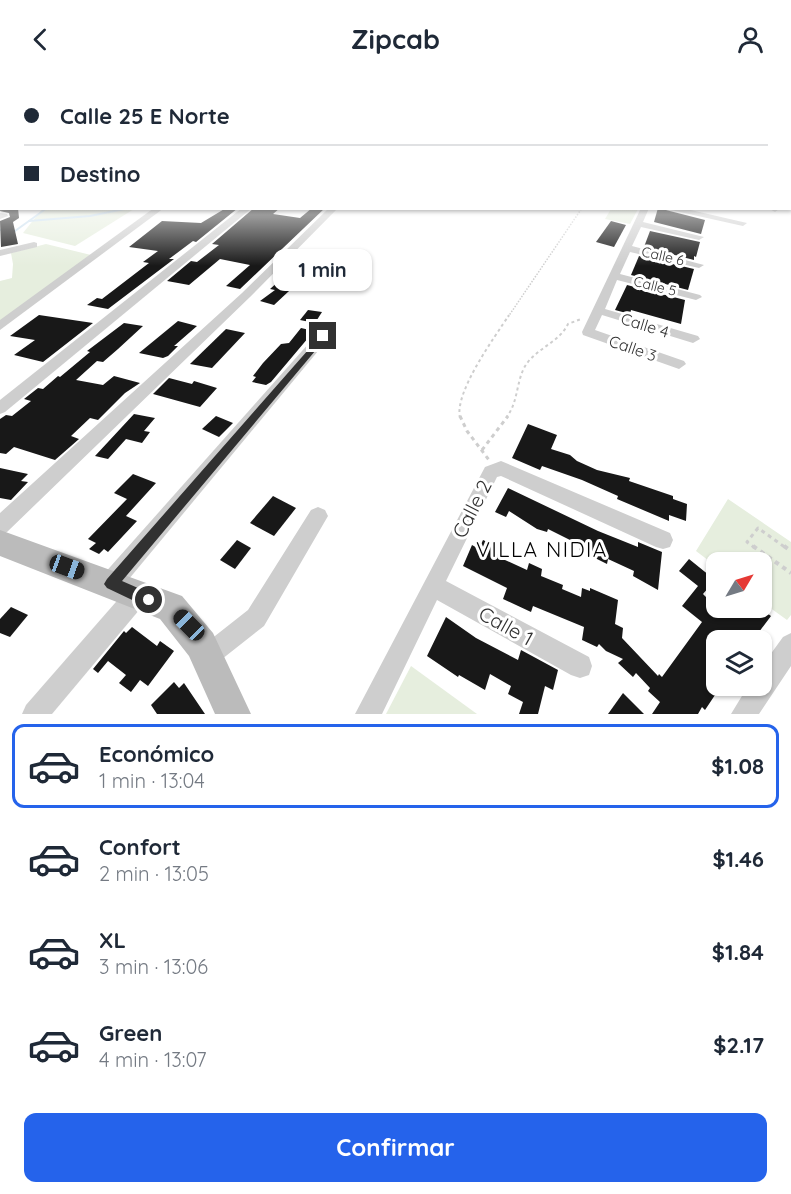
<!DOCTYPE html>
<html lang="es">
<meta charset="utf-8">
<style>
:root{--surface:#fff;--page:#f6f6f7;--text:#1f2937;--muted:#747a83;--line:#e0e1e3;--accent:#2563eb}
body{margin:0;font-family:Quicksand,sans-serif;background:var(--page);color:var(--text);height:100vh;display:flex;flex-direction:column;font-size:22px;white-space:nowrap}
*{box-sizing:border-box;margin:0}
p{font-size:20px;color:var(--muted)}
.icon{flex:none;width:33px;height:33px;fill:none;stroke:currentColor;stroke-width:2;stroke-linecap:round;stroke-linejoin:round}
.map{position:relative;height:636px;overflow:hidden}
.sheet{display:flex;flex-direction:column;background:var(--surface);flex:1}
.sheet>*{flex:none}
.guide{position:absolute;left:0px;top:0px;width:792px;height:132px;box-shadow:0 2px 4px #0004;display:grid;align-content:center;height:132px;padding:0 24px;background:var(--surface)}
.needle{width:39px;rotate:52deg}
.tools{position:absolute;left:706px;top:474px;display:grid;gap:12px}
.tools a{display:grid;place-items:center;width:66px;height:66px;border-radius:12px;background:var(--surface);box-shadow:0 2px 4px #0004;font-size:30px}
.end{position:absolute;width:27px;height:27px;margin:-14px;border:8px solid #313131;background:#fff;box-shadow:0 0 0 3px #fff}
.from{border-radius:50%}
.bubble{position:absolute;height:42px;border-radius:12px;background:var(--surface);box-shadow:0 2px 4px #0004;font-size:20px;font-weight:700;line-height:42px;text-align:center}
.car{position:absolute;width:18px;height:36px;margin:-18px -9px;border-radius:8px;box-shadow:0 0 4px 2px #0007;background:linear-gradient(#222 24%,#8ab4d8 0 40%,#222 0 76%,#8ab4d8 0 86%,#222 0)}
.guide b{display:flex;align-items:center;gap:21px;height:57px;font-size:22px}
.guide b+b{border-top:2px solid var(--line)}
.guide i{width:15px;height:15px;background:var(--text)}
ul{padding:10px 0 0;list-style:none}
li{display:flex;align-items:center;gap:18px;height:84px;margin:0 12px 9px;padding:0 12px;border:3px solid transparent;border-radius:12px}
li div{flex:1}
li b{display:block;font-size:22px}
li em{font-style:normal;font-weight:700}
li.on{border-color:var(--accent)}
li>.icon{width:54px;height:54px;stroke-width:1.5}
.action{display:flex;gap:12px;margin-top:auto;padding:12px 24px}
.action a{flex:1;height:69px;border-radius:12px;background:var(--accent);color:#fff;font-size:24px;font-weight:700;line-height:69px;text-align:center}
header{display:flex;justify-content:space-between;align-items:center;height:78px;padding:0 24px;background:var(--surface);font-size:27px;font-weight:700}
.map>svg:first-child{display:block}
.green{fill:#e6eede}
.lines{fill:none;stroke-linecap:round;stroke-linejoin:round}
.stream{stroke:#c9dfef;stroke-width:2}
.building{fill:#181818}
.path-far3{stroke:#cecece;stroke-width:1.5;stroke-dasharray:1.5 1.5;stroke-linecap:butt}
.path-far2{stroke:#cecece;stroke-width:2;stroke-dasharray:3 3;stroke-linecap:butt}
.path-far1{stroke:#cecece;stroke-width:3;stroke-dasharray:4 4;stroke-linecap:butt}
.path{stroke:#cecece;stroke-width:4;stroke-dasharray:4.5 4.5;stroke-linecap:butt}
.street{fill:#cecece;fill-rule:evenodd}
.secondary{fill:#bbb;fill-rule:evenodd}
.route{fill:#313131}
.labels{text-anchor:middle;stroke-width:6;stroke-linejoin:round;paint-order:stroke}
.far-street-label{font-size:14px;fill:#313131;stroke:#fff}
.street-label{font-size:16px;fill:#313131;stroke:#fff}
.near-street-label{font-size:20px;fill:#313131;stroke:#fff}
.near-neighbourhood-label{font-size:21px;letter-spacing:1.5px;fill:#000;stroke:#fff}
</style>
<header><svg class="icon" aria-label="back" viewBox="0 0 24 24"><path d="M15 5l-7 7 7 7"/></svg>Zipcab<svg class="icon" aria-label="person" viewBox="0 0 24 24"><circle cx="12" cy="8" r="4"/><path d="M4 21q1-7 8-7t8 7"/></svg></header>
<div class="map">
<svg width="791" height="636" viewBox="0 0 791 636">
<rect width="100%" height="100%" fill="#fff"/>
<g class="green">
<path d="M43 130H134V131L75 168 23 155Z"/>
<path d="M611 131V130L638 131 630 146 605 141Z"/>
<path d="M46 166 91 177 0 245V203L12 200 13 186 11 175Z"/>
<path d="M728 421 791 464V537L787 542 762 524V484H717V489L696 473Z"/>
<path d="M411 588 477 636H386Z"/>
</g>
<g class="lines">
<g class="stream">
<path d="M29 143 90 138 129 130"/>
<path d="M0 152 15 153 47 130"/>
</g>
</g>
<g class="building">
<path d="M0 130H18L19 140 13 144 18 166 1 169 0 143 10 139 9 135 0 133Z"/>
<path d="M226 130H238L196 164 193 163 169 181H174L108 231 87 227 97 220 102 221 149 185 143 184 158 173 129 169 162 143 201 145Z"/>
<path d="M254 130H280L273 136 300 140 312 130H325L240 211 226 208 250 187 220 181 189 207 167 203 191 183 197 184 219 167 212 166Z"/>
<path d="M658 130 705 142 701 156 654 144Z"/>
<path d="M611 143 626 147 614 169 596 164Z"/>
<path d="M650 153 700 164 696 179 694 178V182L644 169Z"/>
<path d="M639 178 694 191 688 212 631 197Z"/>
<path d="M297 193 303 200 274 227 260 223 275 212 270 211 280 202 285 203Z"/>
<path d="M627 207 685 222 681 246 631 232 630 236 615 232Z"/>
<path d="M308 232 322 234 315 245 300 242Z"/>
<path d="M39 237 93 245 43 284 14 277 35 262 10 258Z"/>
<path d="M178 243 197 248 174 268H178L168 278 163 280 139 275Z"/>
<path d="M124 245 143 248 118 271 103 284 97 283 76 302 103 307 114 298 140 305 125 315 98 342 90 340 71 358 79 361 55 382 14 369 6 376 0 375V341L6 337 12 338 31 323 24 321 38 310 43 311 58 298 60 299 90 274 87 273Z"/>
<path d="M301 250 314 253 271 304 266 307 252 304 256 299 253 298 263 285 281 266 289 265Z"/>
<path d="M226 251 245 255 212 290 190 286Z"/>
<path d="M169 300 192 306 194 303 217 310 200 329 153 316Z"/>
<path d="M134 336 155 340 144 353 150 354 142 365 126 361 108 381 95 378Z"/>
<path d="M216 338 233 345 219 359 202 351Z"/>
<path d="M528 346 557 357 551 371 570 377 577 383 597 392 630 400 629 403 673 418V421L687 426 686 443 669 437V443L617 421 618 418 582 402 542 388 540 392 512 380Z"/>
<path d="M0 390 28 396 21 403 28 404 11 422 0 420Z"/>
<path d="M133 396 156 405 126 438 137 443 108 474 104 471 99 476 89 471 96 465 88 461 127 421 114 415Z"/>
<path d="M508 410 598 453 638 469V464L662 474 658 512 633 498 634 493 608 481 607 486 579 472 580 467 548 451 547 454 537 451 509 433 506 439 495 434Z"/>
<path d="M273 418 296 430 274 458 250 445Z"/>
<path d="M237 462 251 470 235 491 220 482Z"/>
<path d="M483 462 494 467 492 473 506 480 505 482 527 492 529 485 542 491 541 498 563 507 562 511 581 519 582 510 590 513V510L618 522 615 546 623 550 622 560 658 598 659 596 662 599 702 544 682 528 698 508 679 493 689 481 715 502 703 516 717 530H760L771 538 753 562H717L719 611 705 632 702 629 698 636H652L660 624 648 613 650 610 636 595 633 599 618 585 623 581 606 573 599 566 597 569 582 562 584 549 533 528 531 534 503 521 507 510 463 488 472 467 479 471Z"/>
<path d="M11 529 28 537 10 559 0 555V541Z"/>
<path d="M446 539 476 560 518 582 521 572 558 592 553 612 545 608 538 636H519L523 624 508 616 511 608 490 596 485 612 459 597 458 599 427 578Z"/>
<path d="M132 549 157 568 160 563 174 573 148 608 140 602 131 614 119 605 126 597 108 583 98 595 93 591 124 553 126 555Z"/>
<path d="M174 604 179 610 184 605 205 636H157L151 627Z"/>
<path d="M623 615 644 636H608Z"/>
</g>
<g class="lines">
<path class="path-far3" d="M508 239 582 130"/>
<g class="path-far2">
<path d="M460 340C454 314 495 259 509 237"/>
<path d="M506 340C518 325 516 306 524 290 534 271 559 265 568 246L581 241"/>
</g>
<g class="path-far1">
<path d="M460 338 467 353 489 382"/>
<path d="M482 372 508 338"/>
<path d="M755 470 747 464 758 450 786 470"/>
</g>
<g class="path">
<path d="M753 468 791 495"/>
<path d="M784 468 791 473"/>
</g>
<g class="street">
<path d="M0 103H2L0 108Z"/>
<path d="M154 130H164L0 252V242Z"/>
<path d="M242 130H252L5 334 0 336V322Z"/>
<path d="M329 130H338L250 219 7 454 0 457V435L242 215Z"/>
<path d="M641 130H649L643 144 704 159 699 162 641 149 632 168 704 187 699 190 630 174 620 196 700 217 702 219 696 222 617 202 605 231 698 258 700 261 693 265 602 237 595 252 684 283 686 286 679 291 583 257 582 254Z"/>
<path d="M662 130H682L747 145 743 148Z"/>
<path d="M768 130H779V131L775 134Z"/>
<path d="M0 135 7 136 8 138 0 141Z"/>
<path d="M34 164 37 165V169L0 178V172Z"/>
<path d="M323 254 328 255 329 258 328 261 119 513 111 516 103 513 100 505 103 497 318 255Z"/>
<path d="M501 383 670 455 673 462 670 469 663 471 656 469 501 398 497 399 446 503 589 579 592 588 589 597 580 600 571 597 437 522 382 636H355L485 389Z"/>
<path d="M318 429 325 432 328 438 264 548 217 585 209 589 201 585 197 577 201 569 248 532 311 432Z"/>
<path d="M137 506 145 509 148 517 145 525 52 636H22L26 627 129 509Z"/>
<path d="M791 555V588L759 636H731L748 608H762V588L783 559Z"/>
</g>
<g class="secondary">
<rect x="790" y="111" width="1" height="6"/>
<path d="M0 452 182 518 213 555 251 636H215L189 578 160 541 0 478Z"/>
</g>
</g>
<linearGradient id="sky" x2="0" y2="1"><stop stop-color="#9bc5eb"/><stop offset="0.53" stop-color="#fff"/><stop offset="1" stop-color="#fff" stop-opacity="0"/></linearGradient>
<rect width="791" height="188" fill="url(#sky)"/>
<path class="route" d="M323 255 326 256V260L122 503 154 517 156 522 154 528 149 530 107 510 104 506 107 501Z"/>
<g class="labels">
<g class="far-street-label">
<text transform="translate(663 178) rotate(13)" y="5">Calle 6</text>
<text transform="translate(655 208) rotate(14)" y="5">Calle 5</text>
</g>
<g class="street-label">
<text transform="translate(645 247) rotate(17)" y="6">Calle 4</text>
<text transform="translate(633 270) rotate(19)" y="6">Calle 3</text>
</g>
<g class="near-street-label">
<text transform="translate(472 431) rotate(-63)" y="7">Calle 2</text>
<text transform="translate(506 548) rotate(29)" y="7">Calle 1</text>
</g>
<g class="near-neighbourhood-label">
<text x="542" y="479">VILLA NIDIA</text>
</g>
</g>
</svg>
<div class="tools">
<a><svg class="needle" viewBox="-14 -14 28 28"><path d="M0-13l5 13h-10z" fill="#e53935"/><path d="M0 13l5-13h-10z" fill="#747a83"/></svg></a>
<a><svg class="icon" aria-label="layers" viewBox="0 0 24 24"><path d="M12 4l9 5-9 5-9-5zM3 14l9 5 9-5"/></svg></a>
</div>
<i class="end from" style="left:149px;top:522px"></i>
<i class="end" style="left:323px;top:258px"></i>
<div class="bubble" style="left:273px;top:171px;width:99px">1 min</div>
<i class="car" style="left:67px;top:489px;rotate:110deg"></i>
<i class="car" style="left:189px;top:547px;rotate:315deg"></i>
<div class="guide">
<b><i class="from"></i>Calle 25 E Norte</b>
<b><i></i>Destino</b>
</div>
</div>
<section class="sheet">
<ul>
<li class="on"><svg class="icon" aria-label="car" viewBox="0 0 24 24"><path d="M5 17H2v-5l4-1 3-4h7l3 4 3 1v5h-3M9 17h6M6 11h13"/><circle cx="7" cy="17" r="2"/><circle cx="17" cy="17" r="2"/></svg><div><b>Económico</b><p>1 min · 13:04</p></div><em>$1.08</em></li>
<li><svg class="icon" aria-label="car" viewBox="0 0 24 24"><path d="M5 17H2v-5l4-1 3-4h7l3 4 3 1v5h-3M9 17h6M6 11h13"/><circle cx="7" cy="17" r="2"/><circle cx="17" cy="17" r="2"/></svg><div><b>Confort</b><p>2 min · 13:05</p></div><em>$1.46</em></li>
<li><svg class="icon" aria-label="car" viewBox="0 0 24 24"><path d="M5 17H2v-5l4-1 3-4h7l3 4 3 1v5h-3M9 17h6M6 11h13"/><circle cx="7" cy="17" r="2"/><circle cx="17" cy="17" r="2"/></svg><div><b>XL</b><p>3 min · 13:06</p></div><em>$1.84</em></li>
<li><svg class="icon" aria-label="car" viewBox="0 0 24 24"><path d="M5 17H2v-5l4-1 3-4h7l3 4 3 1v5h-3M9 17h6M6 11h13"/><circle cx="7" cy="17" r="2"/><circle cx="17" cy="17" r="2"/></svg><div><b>Green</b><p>4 min · 13:07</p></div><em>$2.17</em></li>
</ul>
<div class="action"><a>Confirmar</a></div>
</section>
